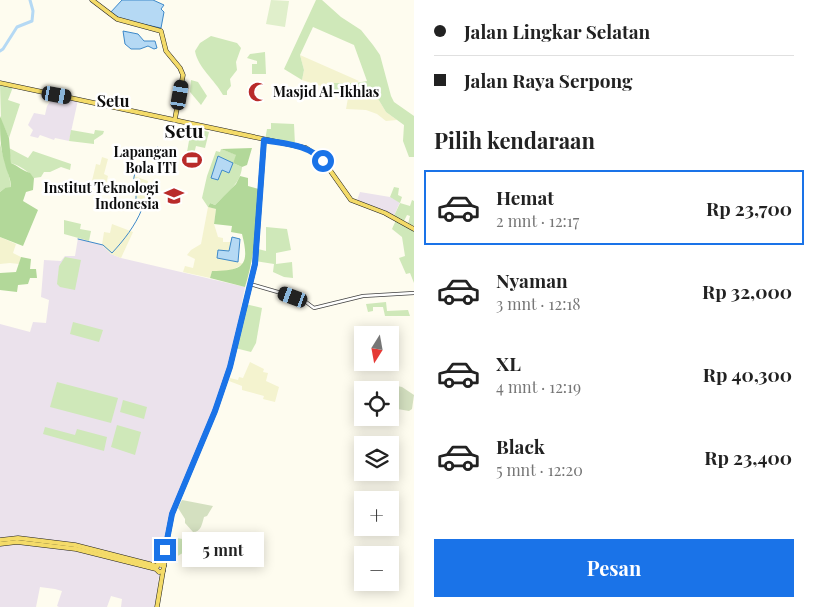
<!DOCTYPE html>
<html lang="id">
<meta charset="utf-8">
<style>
:root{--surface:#fff;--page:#f2f2f2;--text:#222;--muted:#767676;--line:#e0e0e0;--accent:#1a73e8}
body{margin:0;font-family:"Playfair Display",serif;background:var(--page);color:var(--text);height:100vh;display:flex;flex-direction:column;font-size:19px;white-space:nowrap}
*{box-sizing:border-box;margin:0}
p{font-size:16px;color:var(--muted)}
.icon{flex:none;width:28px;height:28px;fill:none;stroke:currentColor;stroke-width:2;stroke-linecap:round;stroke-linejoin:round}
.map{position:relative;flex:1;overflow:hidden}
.details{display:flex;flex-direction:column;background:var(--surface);width:400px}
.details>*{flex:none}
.banner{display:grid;align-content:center;height:110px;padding:0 20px;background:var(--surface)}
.needle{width:32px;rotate:191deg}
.tools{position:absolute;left:354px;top:326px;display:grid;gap:10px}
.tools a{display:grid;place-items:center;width:45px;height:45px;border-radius:0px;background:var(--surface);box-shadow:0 2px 12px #0003;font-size:25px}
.end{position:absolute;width:22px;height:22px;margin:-11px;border:6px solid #1a73e8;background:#fff;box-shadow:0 0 0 2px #fff}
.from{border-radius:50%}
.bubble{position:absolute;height:35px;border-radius:0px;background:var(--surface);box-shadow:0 2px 12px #0003;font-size:16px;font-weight:700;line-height:35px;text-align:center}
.car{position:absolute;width:15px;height:30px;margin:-15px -8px;border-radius:6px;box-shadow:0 0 4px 1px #0007;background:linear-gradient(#222 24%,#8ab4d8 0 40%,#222 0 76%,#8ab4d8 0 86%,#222 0)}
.banner b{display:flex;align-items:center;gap:18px;height:48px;font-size:19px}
.banner b+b{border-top:1px solid var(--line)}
.banner i{width:12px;height:12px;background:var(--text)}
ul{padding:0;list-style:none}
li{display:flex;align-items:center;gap:15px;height:75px;margin:0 10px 8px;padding:0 10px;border:2px solid transparent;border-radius:0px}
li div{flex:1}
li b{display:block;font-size:19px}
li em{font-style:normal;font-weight:700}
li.on{border-color:var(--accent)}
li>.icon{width:45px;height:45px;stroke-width:1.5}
h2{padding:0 20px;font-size:22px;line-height:60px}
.button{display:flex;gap:10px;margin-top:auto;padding:10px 20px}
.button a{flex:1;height:58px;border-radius:0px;background:var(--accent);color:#fff;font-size:20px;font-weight:700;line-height:58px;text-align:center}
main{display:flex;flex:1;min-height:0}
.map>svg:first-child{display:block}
.industrial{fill:#ebe2ec}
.farmland{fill:#f4f3cf}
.green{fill:#cfe8b9}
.forest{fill:#b2d899}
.cemetery{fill:#d4e0c0}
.pitch{fill:#e0efcb}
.water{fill:#b5d9f4;stroke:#3e89c9}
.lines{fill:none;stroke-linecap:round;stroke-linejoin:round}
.stream{stroke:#3e89c9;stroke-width:1}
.river{stroke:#b5d9f4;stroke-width:3}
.minor-casing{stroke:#414141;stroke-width:4}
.major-casing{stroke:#1f1f1f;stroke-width:5}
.minor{stroke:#fff;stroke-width:2.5}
.major{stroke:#f4db69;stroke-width:4}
.route{stroke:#1a73e8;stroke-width:6}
.labels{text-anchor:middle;stroke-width:5;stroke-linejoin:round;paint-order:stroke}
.poi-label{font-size:14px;font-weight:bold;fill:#0e0e0e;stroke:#fff;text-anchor:end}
.quarter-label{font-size:16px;font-weight:bold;fill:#0e0e0e;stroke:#fff}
.district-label{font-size:19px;font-weight:bold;fill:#0e0e0e;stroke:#fff}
</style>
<main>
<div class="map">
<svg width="414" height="607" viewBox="0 0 414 607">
<rect width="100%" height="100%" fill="#fefcef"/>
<g class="industrial">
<path d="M55 95 78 100 69 141 55 138 54 140 40 135 38 138 30 136 33 130 28 125 34 113 45 115 47 106Z"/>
<path d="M360 192 390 197 400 202 393 218 356 203Z"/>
<path d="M78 238 102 245 111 254 121 258 245 287 230 364 214 412 172 513 160 568 155 607H121L122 599 111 596 107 607H59L57 606 62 591 55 589 40 587 36 607H0V324L30 332 33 322 46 323 49 300 41 297 44 260 61 261 65 256H75Z"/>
</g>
<g class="farmland">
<path d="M300 55 359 81 356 83H330L348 93 364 91 377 97 386 112 397 120 386 121 377 114 366 110 346 109 348 98 327 91 321 86 302 80 304 70Z"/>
<path d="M102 157 108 159 104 174 108 176 105 189 91 185 96 164 100 165Z"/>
<path d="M134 176 148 181 143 208 134 206 136 196 133 186Z"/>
<path d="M208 207 216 209 214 224 218 237 223 238V242H231L229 252 238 262 243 264 230 271H212L210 278 183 272 185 266 193 268 195 259 187 255 191 250 201 244Z"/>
<path d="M112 224 133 232 121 258 111 254 102 245 104 232 110 233Z"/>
<path d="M0 237 16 244 13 253 21 257 19 264 10 263 0 264Z"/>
<path d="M250 362 264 369 263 372 268 373 266 381 279 387 275 402 263 399 264 396 242 390V386L229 381 230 378 238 380 239 377 243 378Z"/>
</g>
<g class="green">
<path d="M316 0H322L341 17 361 30 373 45 380 55 391 96 394 102 414 116V157H409L403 141 404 125 386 112 377 97 364 91 348 93 329 89V83H356L367 81 354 45 313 27 300 55 304 70 302 80 284 69Z"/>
<path d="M211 36 237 43 241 48 236 62 237 70 230 79 231 86 227 91V95H223C215 80 198 68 195 51L200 43Z"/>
<path d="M265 52 266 74H252V64H257V61L247 58 250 54Z"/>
<path d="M191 80 198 82 207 96 201 105 190 92Z"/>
<path d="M0 84 13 87 8 100 20 104 9 138 1 120Z"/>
<path d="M271 123 294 124 295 145 265 140 267 129H271Z"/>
<path d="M71 130 94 134 95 130 104 131 103 134 94 140V144L69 141Z"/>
<path d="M202 130 209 132 205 148 196 146 194 154 187 152 190 135 200 137Z"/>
<path d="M0 143C3 158 10 174 11 188H5L0 192Z"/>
<path d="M9 148 28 158 33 151 71 164 70 170 61 167 50 172H44L41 177 34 178C30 172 18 165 11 163Z"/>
<path d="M221 149 237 155 233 163 242 167C241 183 226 194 215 205L210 203 208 207 202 198 207 176 216 151 220 152Z"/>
<path d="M394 187 399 188 398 195 402 197 400 203 410 206 412 200 414 201V226L408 224 410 216 407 215 403 223 414 229V283L410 273 406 274 399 258 405 256 402 237 392 229 396 220 393 218 400 203 390 197Z"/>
<path d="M64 220 81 224 80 229 91 231 89 241 64 234Z"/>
<path d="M266 227 287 229 291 250 276 253V264L292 262 293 278 284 277 273 272 274 264 255 261 258 249 266 251Z"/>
<path d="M65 257 81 260 75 290 60 287 57 284 59 266Z"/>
<path d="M386 302 387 311 408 310 410 316H385L383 307H373V311L368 312 366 304Z"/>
<path d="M245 304 262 308 256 343 251 352 235 348Z"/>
<path d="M73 322 103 330 99 342 70 334Z"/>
<path d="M57 382 118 398 111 423 50 407Z"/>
<path d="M123 400 147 407 144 419 120 412Z"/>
<path d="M117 425 141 432 135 455 111 447Z"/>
<path d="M45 427 75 435 77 429 107 437 104 451 43 434Z"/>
<path d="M170 537 201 542 166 563Z"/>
</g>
<g class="forest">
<path d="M0 116 9 138 11 163C18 166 23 171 30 173L34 178 33 190 26 192 23 201 38 210 23 246 0 237V192L5 188 11 187C11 178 7 173 5 164 0 148 0 133 0 116Z"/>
<path d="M252 148 247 165 242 167 233 163 236 155 221 149Z"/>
<path d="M240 176 248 178V186L259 189C257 223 255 255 245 287L210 278 212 271C244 271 250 265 242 234L231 232 232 226 214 224 216 209 208 207 210 203 215 205 236 184Z"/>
<path d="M21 257 31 259 30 269H36L37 278H30L28 284 18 285 17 292 0 290V273L16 272Z"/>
</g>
<g class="cemetery">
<path d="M392 385 402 387 414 395 412 409 409 411 392 408 390 396Z"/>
<path d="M182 500 213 506 207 516 204 517C202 524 201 532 193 532L185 523V519L178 508Z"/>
</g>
<path class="pitch" d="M271 0 289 1 285 27 266 24Z"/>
<g class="water">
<path d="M122 0H153L164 5 161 9 164 12 161 28 123 20 110 13Z"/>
<path d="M123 31 138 34 144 41H155L157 48 154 49 148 46 140 49H131L125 44Z"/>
<path d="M218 156 233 163 229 173 222 170 218 180 211 178Z"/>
<path d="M232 237 240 239 238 262 217 258 218 250 229 251Z"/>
</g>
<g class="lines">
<g class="stream">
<path d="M152 152 157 147"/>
<path d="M146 159 151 153"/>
<path d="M140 166 144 161"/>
<path d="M136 194C133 184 132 176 138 168"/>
<path d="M78 239 103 245 112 253C124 240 135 226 142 209L136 207V196"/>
</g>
<path class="river" d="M0 51 3 49 17 27 32 21 33 11 30 0"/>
<defs>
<path id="minor" d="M250 284 302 299 314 308 363 296 414 293"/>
<g id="major">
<path d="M92 0 117 19 161 31 166 51 180 68 183 75 175 119"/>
<path d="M0 83 306 148 322 159 351 200 385 213 414 229"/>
<path d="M0 540 18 538 75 545 157 566"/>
<path d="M0 544 17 542 76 549 156 569 159 572 163 571 164 566 158 564 156 569"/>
<path d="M160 564 165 550 172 514 215 411 230 367 255 264 264 140"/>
<path d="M164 566 165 552"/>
<path d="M157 607 163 571"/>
</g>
</defs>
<use href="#minor" class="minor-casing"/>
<use href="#major" class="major-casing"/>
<use href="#minor" class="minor"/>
<use href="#major" class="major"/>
</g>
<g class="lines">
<path class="route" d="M165 550 172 514 215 411 230 367 255 264 264 140C285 144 308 144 323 161"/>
</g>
<defs>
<symbol id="mosque-bare" viewBox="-9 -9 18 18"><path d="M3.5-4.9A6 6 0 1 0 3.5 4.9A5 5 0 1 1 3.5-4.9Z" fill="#b92b2a" stroke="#fff" stroke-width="2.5" paint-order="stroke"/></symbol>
<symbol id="stadium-bare" viewBox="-9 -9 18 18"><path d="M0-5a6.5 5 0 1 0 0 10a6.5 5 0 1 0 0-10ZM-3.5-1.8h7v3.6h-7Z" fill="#b92b2a" stroke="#fff" stroke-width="2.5" paint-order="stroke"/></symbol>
<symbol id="university-bare" viewBox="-9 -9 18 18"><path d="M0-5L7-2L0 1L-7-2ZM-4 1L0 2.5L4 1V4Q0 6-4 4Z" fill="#b92b2a" stroke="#fff" stroke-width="2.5" paint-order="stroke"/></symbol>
</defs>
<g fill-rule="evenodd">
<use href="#mosque-bare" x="244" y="78" width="28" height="28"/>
<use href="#stadium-bare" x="178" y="146" width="28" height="28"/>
<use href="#university-bare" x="160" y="182" width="28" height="28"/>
</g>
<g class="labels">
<g class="poi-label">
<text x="273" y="97" text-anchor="start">Masjid Al-Ikhlas</text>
<text x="177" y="157">Lapangan<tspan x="177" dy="16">Bola ITI</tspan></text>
<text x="159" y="193">Institut Teknologi<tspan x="159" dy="16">Indonesia</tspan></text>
</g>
<g class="quarter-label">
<text x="113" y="107">Setu</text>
</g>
<g class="district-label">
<text x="184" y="138">Setu</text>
</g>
</g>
</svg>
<div class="tools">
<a><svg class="needle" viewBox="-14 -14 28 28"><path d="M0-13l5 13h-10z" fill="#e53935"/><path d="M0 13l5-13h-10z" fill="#767676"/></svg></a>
<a><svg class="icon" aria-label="locate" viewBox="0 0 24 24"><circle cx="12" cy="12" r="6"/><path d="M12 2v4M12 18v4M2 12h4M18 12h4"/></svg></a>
<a><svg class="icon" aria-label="layers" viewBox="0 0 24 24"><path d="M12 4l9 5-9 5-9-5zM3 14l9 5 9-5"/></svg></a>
<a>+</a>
<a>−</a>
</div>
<i class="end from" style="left:323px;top:161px"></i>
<i class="end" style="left:165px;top:550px"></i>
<div class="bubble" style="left:182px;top:532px;width:82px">5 mnt</div>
<i class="car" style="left:57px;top:95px;rotate:100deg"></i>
<i class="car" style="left:180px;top:95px;rotate:10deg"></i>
<i class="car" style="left:293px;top:297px;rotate:290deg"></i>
</div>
<section class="details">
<div class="banner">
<b><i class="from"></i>Jalan Lingkar Selatan</b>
<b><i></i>Jalan Raya Serpong</b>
</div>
<h2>Pilih kendaraan</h2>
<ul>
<li class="on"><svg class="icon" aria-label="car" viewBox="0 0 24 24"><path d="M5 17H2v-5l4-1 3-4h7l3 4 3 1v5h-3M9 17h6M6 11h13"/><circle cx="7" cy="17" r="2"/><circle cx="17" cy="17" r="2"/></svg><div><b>Hemat</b><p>2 mnt · 12:17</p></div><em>Rp 23,700</em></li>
<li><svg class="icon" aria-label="car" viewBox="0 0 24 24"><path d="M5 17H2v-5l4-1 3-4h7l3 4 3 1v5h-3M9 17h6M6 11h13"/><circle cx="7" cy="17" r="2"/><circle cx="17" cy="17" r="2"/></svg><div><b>Nyaman</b><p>3 mnt · 12:18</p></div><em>Rp 32,000</em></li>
<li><svg class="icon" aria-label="car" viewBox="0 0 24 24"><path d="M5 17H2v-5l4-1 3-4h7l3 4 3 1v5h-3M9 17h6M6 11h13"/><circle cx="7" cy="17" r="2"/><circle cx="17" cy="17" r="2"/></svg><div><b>XL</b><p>4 mnt · 12:19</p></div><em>Rp 40,300</em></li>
<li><svg class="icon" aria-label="car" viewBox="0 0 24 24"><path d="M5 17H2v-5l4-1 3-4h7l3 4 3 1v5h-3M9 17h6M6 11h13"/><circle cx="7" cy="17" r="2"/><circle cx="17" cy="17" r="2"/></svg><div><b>Black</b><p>5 mnt · 12:20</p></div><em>Rp 23,400</em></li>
</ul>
<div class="button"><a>Pesan</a></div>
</section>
</main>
